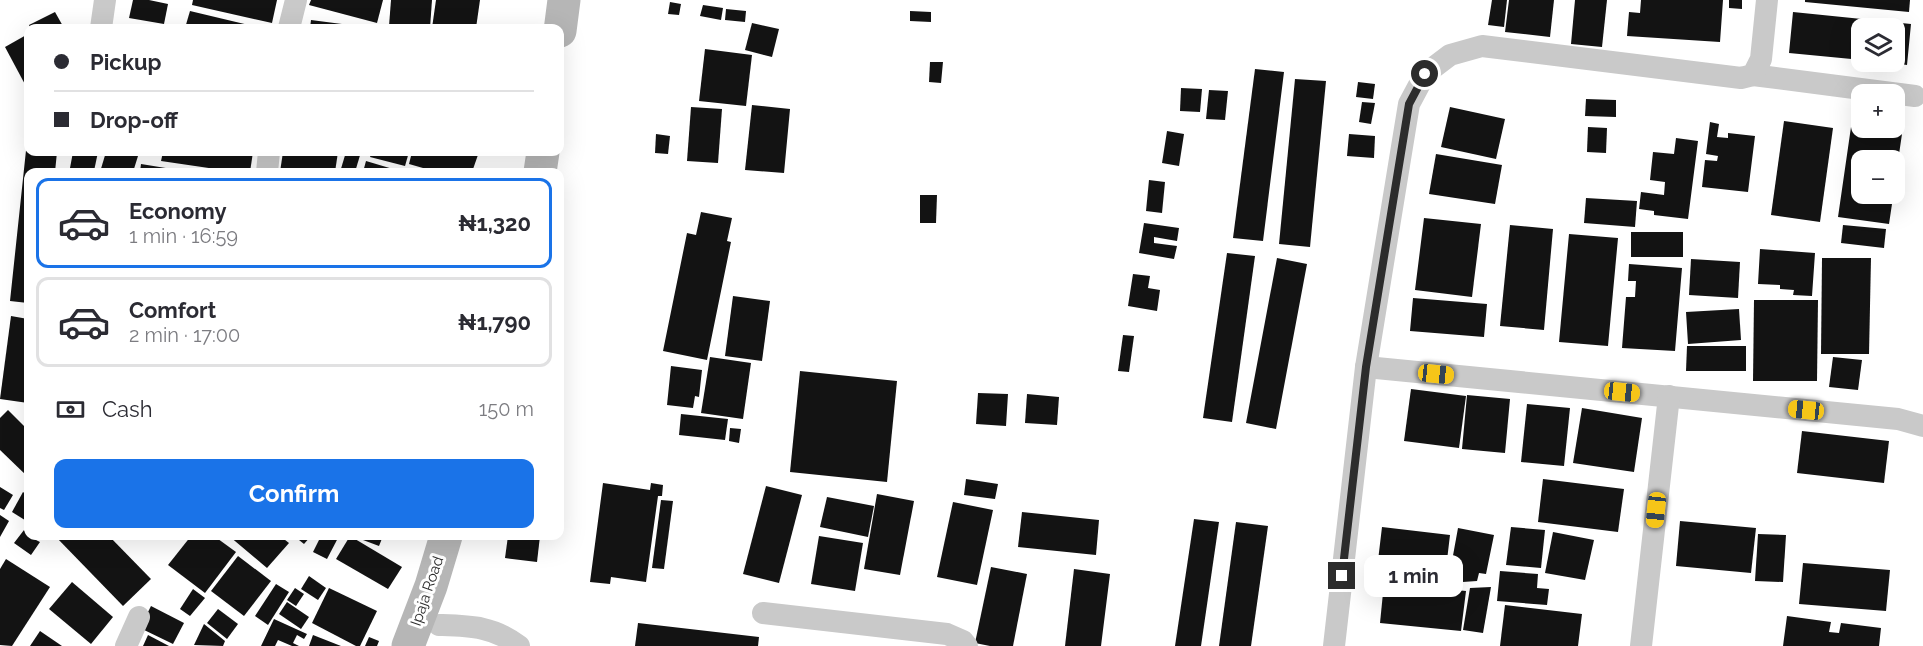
<!DOCTYPE html>
<meta charset="utf-8">
<style>
:root{--surface:#fff;--page:#f2f2f3;--text:#2b2b33;--muted:#7c7c81;--line:#e1e1e2;--accent:#1a73e8}
body{margin:0;font-family:Raleway,sans-serif;background:var(--page);color:var(--text);height:100vh;display:flex;flex-direction:column;font-size:22px;white-space:nowrap}
*{box-sizing:border-box;margin:0}
p{font-size:20px;color:var(--muted)}
.icon{flex:none;width:33px;height:33px;fill:none;stroke:currentColor;stroke-width:2;stroke-linecap:round;stroke-linejoin:round}
.map{position:relative;flex:1;overflow:hidden}
.panel{position:absolute;left:24px;top:168px;width:540px;height:372px;display:flex;flex-direction:column;background:var(--surface);border-radius:12px;box-shadow:0 6px 24px #0002}
.panel>*{flex:none}
.guide{position:absolute;left:24px;top:24px;width:540px;height:132px;border-radius:12px;box-shadow:0 6px 24px #0002;display:grid;align-content:center;height:132px;padding:0 30px;background:var(--surface)}
.tools{position:absolute;left:1851px;top:18px;display:grid;gap:12px}
.tools a{display:grid;place-items:center;width:54px;height:54px;border-radius:12px;background:var(--surface);box-shadow:0 6px 24px #0002;font-size:30px}
.end{position:absolute;width:27px;height:27px;margin:-14px;border:8px solid #2c2c2c;background:#fff;box-shadow:0 0 0 3px #fff}
.from{border-radius:50%}
.bubble{position:absolute;height:42px;border-radius:12px;background:var(--surface);box-shadow:0 6px 24px #0002;font-size:20px;font-weight:700;line-height:42px;text-align:center}
.car{position:absolute;width:18px;height:36px;margin:-18px -9px;border-radius:8px;box-shadow:0 0 4px 2px #0007;background:linear-gradient(#f5c518 24%,#345 0 40%,#f5c518 0 76%,#345 0 86%,#f5c518 0)}
.guide b{display:flex;align-items:center;gap:21px;height:57px;font-size:22px}
.guide b+b{border-top:2px solid var(--line)}
.guide i{width:15px;height:15px;background:var(--text)}
ul{padding:10px 0 0;list-style:none}
li{display:flex;align-items:center;gap:18px;height:90px;margin:0 12px 9px;padding:0 18px;border:3px solid var(--line);border-radius:12px}
li div{flex:1}
li b{display:block;font-size:22px}
li em{font-style:normal;font-weight:700}
li.active{border-color:var(--accent)}
li>.icon{width:54px;height:54px;stroke-width:1.5}
.pay{display:flex;align-items:center;gap:15px;height:66px;padding:0 30px;font-size:22px}
.pay p{margin-inline-start:auto}
.primary-button{display:flex;gap:12px;margin-top:auto;padding:12px 30px}
.primary-button a{flex:1;height:69px;border-radius:12px;background:var(--accent);color:#fff;font-size:24px;font-weight:700;line-height:69px;text-align:center}
.map>svg:first-child{display:block}
.building{fill:#131313}
.lines{fill:none;stroke-linecap:round;stroke-linejoin:round}
.street{stroke:#c9c9c9;stroke-width:22}
.secondary{stroke:#b6b6b6;stroke-width:33}
.route{stroke:#2c2c2c;stroke-width:8}
.labels{text-anchor:middle;stroke-width:6;stroke-linejoin:round;paint-order:stroke}
.street-label{font-size:15px;fill:#2c2c2c;stroke:#fff}
</style>
<div class="map">
<svg width="1923" height="646" viewBox="0 0 1923 646">
<rect width="100%" height="100%" fill="#fff"/>
<g class="building">
<path d="M133 0H149L168 4 164 24 129 18Z"/>
<path d="M193 0H277L272 23 192 5Z"/>
<path d="M311 0H383L377 23 309 5Z"/>
<path d="M391 0H432L430 28 389 26Z"/>
<path d="M436 0H480L476 28H432Z"/>
<path d="M1492 0H1507L1504 27 1488 25Z"/>
<path d="M1509 0H1554L1550 37 1505 32Z"/>
<path d="M1575 0H1607L1602 47 1571 44Z"/>
<path d="M1641 0H1723L1720 42 1627 36 1629 12 1640 13Z"/>
<path d="M1729 0H1742V9L1729 8Z"/>
<path d="M1805 0H1910L1909 12 1805 2Z"/>
<path d="M670 2 681 4 679 15 668 14Z"/>
<path d="M703 5 723 8 721 20 700 16Z"/>
<path d="M726 9 746 11 745 22 725 20Z"/>
<path d="M190 11 261 28H185Z"/>
<path d="M910 11 931 12V22L910 21Z"/>
<path d="M55 12 64 28H30L29 25Z"/>
<path d="M1793 12 1911 24 1907 65 1894 63V28H1862V60L1789 53Z"/>
<path d="M311 20 365 27V28H310Z"/>
<path d="M752 23 779 29 772 57 745 50Z"/>
<path d="M28 34V90L5 47Z"/>
<path d="M705 49 752 55 746 106 699 101Z"/>
<path d="M930 62H943L941 83 929 82Z"/>
<path d="M1255 69 1284 72 1263 241 1233 238Z"/>
<path d="M1295 79 1326 81 1310 247 1279 244Z"/>
<path d="M1358 82 1375 84 1373 99 1356 97Z"/>
<path d="M1181 88 1202 89 1200 112 1180 111Z"/>
<path d="M1209 90 1228 91 1225 120 1206 119Z"/>
<path d="M1586 99 1616 100V117L1585 116Z"/>
<path d="M1362 102 1375 103 1371 124 1359 122Z"/>
<path d="M752 105 790 109 784 173 745 170Z"/>
<path d="M691 107 722 109 718 163 687 161Z"/>
<path d="M1450 107 1505 119 1496 159 1441 147Z"/>
<path d="M1784 121 1833 128 1820 222 1771 215Z"/>
<path d="M1710 122 1719 124 1717 137 1728 138V133L1755 136 1748 192 1702 187 1705 160 1717 161 1718 156 1706 154Z"/>
<path d="M1588 127 1607 128 1606 153 1587 152Z"/>
<path d="M1851 127 1902 134 1898 161 1862 160V194H1890L1889 203 1892 204 1889 224 1838 217Z"/>
<path d="M1167 131 1184 134 1179 166 1162 163Z"/>
<path d="M656 134 670 136 668 154 655 153Z"/>
<path d="M1349 134 1375 136 1374 158 1347 156Z"/>
<path d="M1676 138 1698 141 1688 219 1654 215V211L1639 209 1641 192 1664 195 1665 182 1650 180 1653 152 1674 154Z"/>
<path d="M27 141H28V152H57L55 172H28V303L10 301Z"/>
<path d="M73 152H98L94 171 70 168Z"/>
<path d="M106 152H121L138 156 133 172H100Z"/>
<path d="M163 152H253L250 172H236L161 161Z"/>
<path d="M283 152H338L335 172H280Z"/>
<path d="M346 152H361L355 172H340Z"/>
<path d="M372 152H409L405 166 370 157Z"/>
<path d="M412 152H479L472 172H437L409 164Z"/>
<path d="M1436 154 1502 165 1495 204 1429 194Z"/>
<path d="M366 161 403 172H363Z"/>
<path d="M141 164 178 170 177 172H140Z"/>
<path d="M1149 180 1165 182 1162 213 1146 211Z"/>
<path d="M920 195H937L936 223H920Z"/>
<path d="M1586 198 1637 201 1635 227 1584 223Z"/>
<path d="M701 212 732 218 727 241 731 242 707 360 663 351 687 233 696 235Z"/>
<path d="M1424 218 1481 224 1472 297 1415 290Z"/>
<path d="M1144 223 1179 228 1177 241 1154 237V243L1177 246 1174 259 1139 253Z"/>
<path d="M1510 225 1553 229 1544 330 1500 326Z"/>
<path d="M1843 225 1886 229 1884 248 1841 243Z"/>
<rect x="1631" y="232" width="52" height="25"/>
<path d="M1569 234 1618 238 1608 346 1559 342Z"/>
<path d="M1760 249 1815 253 1812 296 1793 295 1794 290 1780 289V285L1758 284Z"/>
<path d="M1227 253 1255 256 1232 422 1203 418Z"/>
<path d="M1277 258 1307 264 1276 429 1246 423Z"/>
<path d="M1822 258H1871L1869 354H1821Z"/>
<path d="M1691 259 1740 262 1738 298 1689 295Z"/>
<path d="M1629 264 1682 268 1675 351 1622 348 1626 297H1635L1636 281H1628Z"/>
<path d="M1133 274 1150 276 1148 288 1160 290 1157 311 1128 306Z"/>
<path d="M733 296 770 301 762 361 725 356Z"/>
<path d="M1413 298 1487 304 1484 337 1410 331Z"/>
<path d="M1754 300H1818L1817 381H1753Z"/>
<path d="M1739 309 1741 340 1688 344 1686 312Z"/>
<path d="M11 316 28 319V403L0 399Z"/>
<path d="M1123 335 1134 336 1129 372 1118 371Z"/>
<path d="M1687 346H1746V371H1686Z"/>
<path d="M710 357 751 363 743 419 701 413Z"/>
<path d="M1833 357 1862 360 1858 390 1829 387Z"/>
<path d="M671 366 702 370 699 397 695 396 693 408 667 405Z"/>
<path d="M800 371 897 381 887 482 790 472Z"/>
<path d="M1411 389 1466 396 1459 448 1404 441Z"/>
<path d="M978 393 1008 394 1006 426 976 424Z"/>
<path d="M1027 394 1059 397 1057 425 1025 423Z"/>
<path d="M1467 395 1510 399 1505 453 1462 449Z"/>
<path d="M1527 404 1570 408 1564 466 1521 462Z"/>
<path d="M1582 408 1642 418 1634 472 1573 463Z"/>
<path d="M8 410 28 430V477L0 450V418Z"/>
<path d="M681 414 728 419 725 440 679 435Z"/>
<path d="M730 428 741 429 739 443 729 441Z"/>
<path d="M1802 431 1889 441 1884 483 1797 473Z"/>
<path d="M966 479 998 484 995 499 964 495Z"/>
<path d="M1543 479 1624 489 1618 532 1538 522Z"/>
<path d="M603 483 650 490 651 483 663 485 662 496H658L646 582 611 577 610 584 590 582Z"/>
<path d="M766 486 802 495 779 583 743 574Z"/>
<path d="M0 487 13 495 4 510 0 508Z"/>
<path d="M23 492 28 496V522L12 512Z"/>
<path d="M877 494 914 501 900 575 864 569Z"/>
<path d="M827 497 874 506 868 537 820 527Z"/>
<path d="M661 500 673 501 664 569 652 568Z"/>
<path d="M953 502 993 510 977 585 937 577Z"/>
<path d="M1022 512 1099 520 1096 555 1018 547Z"/>
<path d="M0 515 9 521 0 537Z"/>
<path d="M1194 519 1219 522 1201 646H1175Z"/>
<path d="M1680 521 1756 528 1751 573 1676 566Z"/>
<path d="M1236 522 1268 526 1251 646H1219Z"/>
<path d="M1382 527 1450 535 1445 577 1435 576 1434 585 1398 580 1399 571 1377 569Z"/>
<path d="M1511 527 1545 530 1541 568 1506 565Z"/>
<path d="M1458 528 1494 535 1486 574 1479 573 1477 581 1448 583Z"/>
<path d="M24 530 28 536 40 542 31 555 14 543Z"/>
<path d="M1553 532 1594 540 1585 580 1545 573Z"/>
<path d="M1758 534 1786 535 1783 582 1755 581Z"/>
<path d="M58 536H109L151 579 123 606 56 537Z"/>
<path d="M191 536H214L236 552 205 593 168 565Z"/>
<path d="M229 536H280L289 543 267 568Z"/>
<path d="M294 536H311L304 544Z"/>
<path d="M321 536H339L327 559 313 552Z"/>
<path d="M350 536 402 567 388 589 336 559Z"/>
<path d="M356 536H383L379 546 355 537Z"/>
<path d="M508 536H540L537 562 505 558Z"/>
<path d="M819 536 863 543 855 591 811 584Z"/>
<path d="M238 556 271 581 244 616 211 591Z"/>
<path d="M6 559 50 587 12 646 0 645V569Z"/>
<path d="M1803 563 1890 570 1886 611 1799 604Z"/>
<path d="M991 567 1027 574 1013 646H990L975 643Z"/>
<path d="M1074 569 1110 574 1101 646H1065Z"/>
<path d="M1500 571 1538 574 1537 588 1549 589 1547 605 1497 601Z"/>
<path d="M309 576 326 588 318 600 301 589Z"/>
<path d="M72 582 113 617 91 644 49 609Z"/>
<path d="M1384 583 1466 591 1461 631 1380 623Z"/>
<path d="M276 584 289 592 268 625 255 616Z"/>
<path d="M1491 587 1483 633 1463 630 1470 588Z"/>
<path d="M295 588 304 594 296 606 287 600Z"/>
<path d="M329 588 377 611 360 646H356L312 623Z"/>
<path d="M193 589 205 598 190 616 180 609Z"/>
<path d="M287 602 309 617 301 629 279 614Z"/>
<path d="M1505 605 1582 614 1578 646H1500Z"/>
<path d="M151 606 184 623 173 644 140 628Z"/>
<path d="M218 609 238 624 227 639 207 623Z"/>
<path d="M1787 616 1831 622 1829 632 1839 633 1841 623 1881 628 1879 646H1783Z"/>
<path d="M274 619 307 634 304 639 297 635 293 643 299 646H292L278 640 275 646H261Z"/>
<path d="M638 623 759 637 758 646H635Z"/>
<path d="M204 624 225 641 223 646 194 645Z"/>
<path d="M40 631 62 646H30Z"/>
<path d="M148 635 169 646H143Z"/>
<path d="M313 635 341 646H309Z"/>
<path d="M369 637 379 641 377 646H365Z"/>
</g>
<g class="lines">
<g class="street">
<path d="M101 28 105 0"/>
<path d="M289 28 296 0"/>
<path d="M1753 75 1915 96"/>
<path d="M267 172 269 152"/>
<path d="M1366 367 1898 419 1923 426"/>
<path d="M763 613 947 634 963 641 967 646"/>
<path d="M439 625C470 626 493 626 519 646"/>
<path d="M126 646 139 617"/>
<path d="M1334 646 1366 367 1409 104 1425 74 1450 55 1482 46 1741 78 1753 75 1761 59 1767 0"/>
<path d="M1641 646 1669 396"/>
</g>
<g class="secondary">
<path d="M560 31 564 0"/>
<path d="M540 172 543 152"/>
<path d="M408 646 431 586 446 536"/>
</g>
</g>
<g class="lines">
<path class="route" d="M1342 576 1366 367 1409 104 1425 74"/>
</g>
<g class="labels">
<g class="street-label">
<text transform="translate(427 591) rotate(-71)" y="5">Ipaja Road</text>
</g>
</g>
</svg>
<div class="tools">
<a><svg class="icon" aria-label="layers" viewBox="0 0 24 24"><path d="M12 4l9 5-9 5-9-5zM3 14l9 5 9-5"/></svg></a>
<a>+</a>
<a>−</a>
</div>
<i class="end from" style="left:1425px;top:74px"></i>
<i class="end" style="left:1342px;top:576px"></i>
<div class="bubble" style="left:1364px;top:555px;width:99px">1 min</div>
<i class="car" style="left:1436px;top:374px;rotate:96deg"></i>
<i class="car" style="left:1622px;top:392px;rotate:96deg"></i>
<i class="car" style="left:1806px;top:410px;rotate:276deg"></i>
<i class="car" style="left:1656px;top:510px;rotate:186deg"></i>
<div class="guide">
<b><i class="from"></i>Pickup</b>
<b><i></i>Drop-off</b>
</div>
<section class="panel">
<ul>
<li class="active"><svg class="icon" aria-label="car" viewBox="0 0 24 24"><path d="M5 17H2v-5l4-1 3-4h7l3 4 3 1v5h-3M9 17h6M6 11h13"/><circle cx="7" cy="17" r="2"/><circle cx="17" cy="17" r="2"/></svg><div><b>Economy</b><p>1 min · 16:59</p></div><em>₦1,320</em></li>
<li><svg class="icon" aria-label="car" viewBox="0 0 24 24"><path d="M5 17H2v-5l4-1 3-4h7l3 4 3 1v5h-3M9 17h6M6 11h13"/><circle cx="7" cy="17" r="2"/><circle cx="17" cy="17" r="2"/></svg><div><b>Comfort</b><p>2 min · 17:00</p></div><em>₦1,790</em></li>
</ul>
<div class="pay"><svg class="icon" aria-label="cash" viewBox="0 0 24 24"><path d="M3 7h18v10H3z"/><circle cx="12" cy="12" r="2"/></svg>Cash<p>150 m</p></div>
<div class="primary-button"><a>Confirm</a></div>
</section>
</div>
